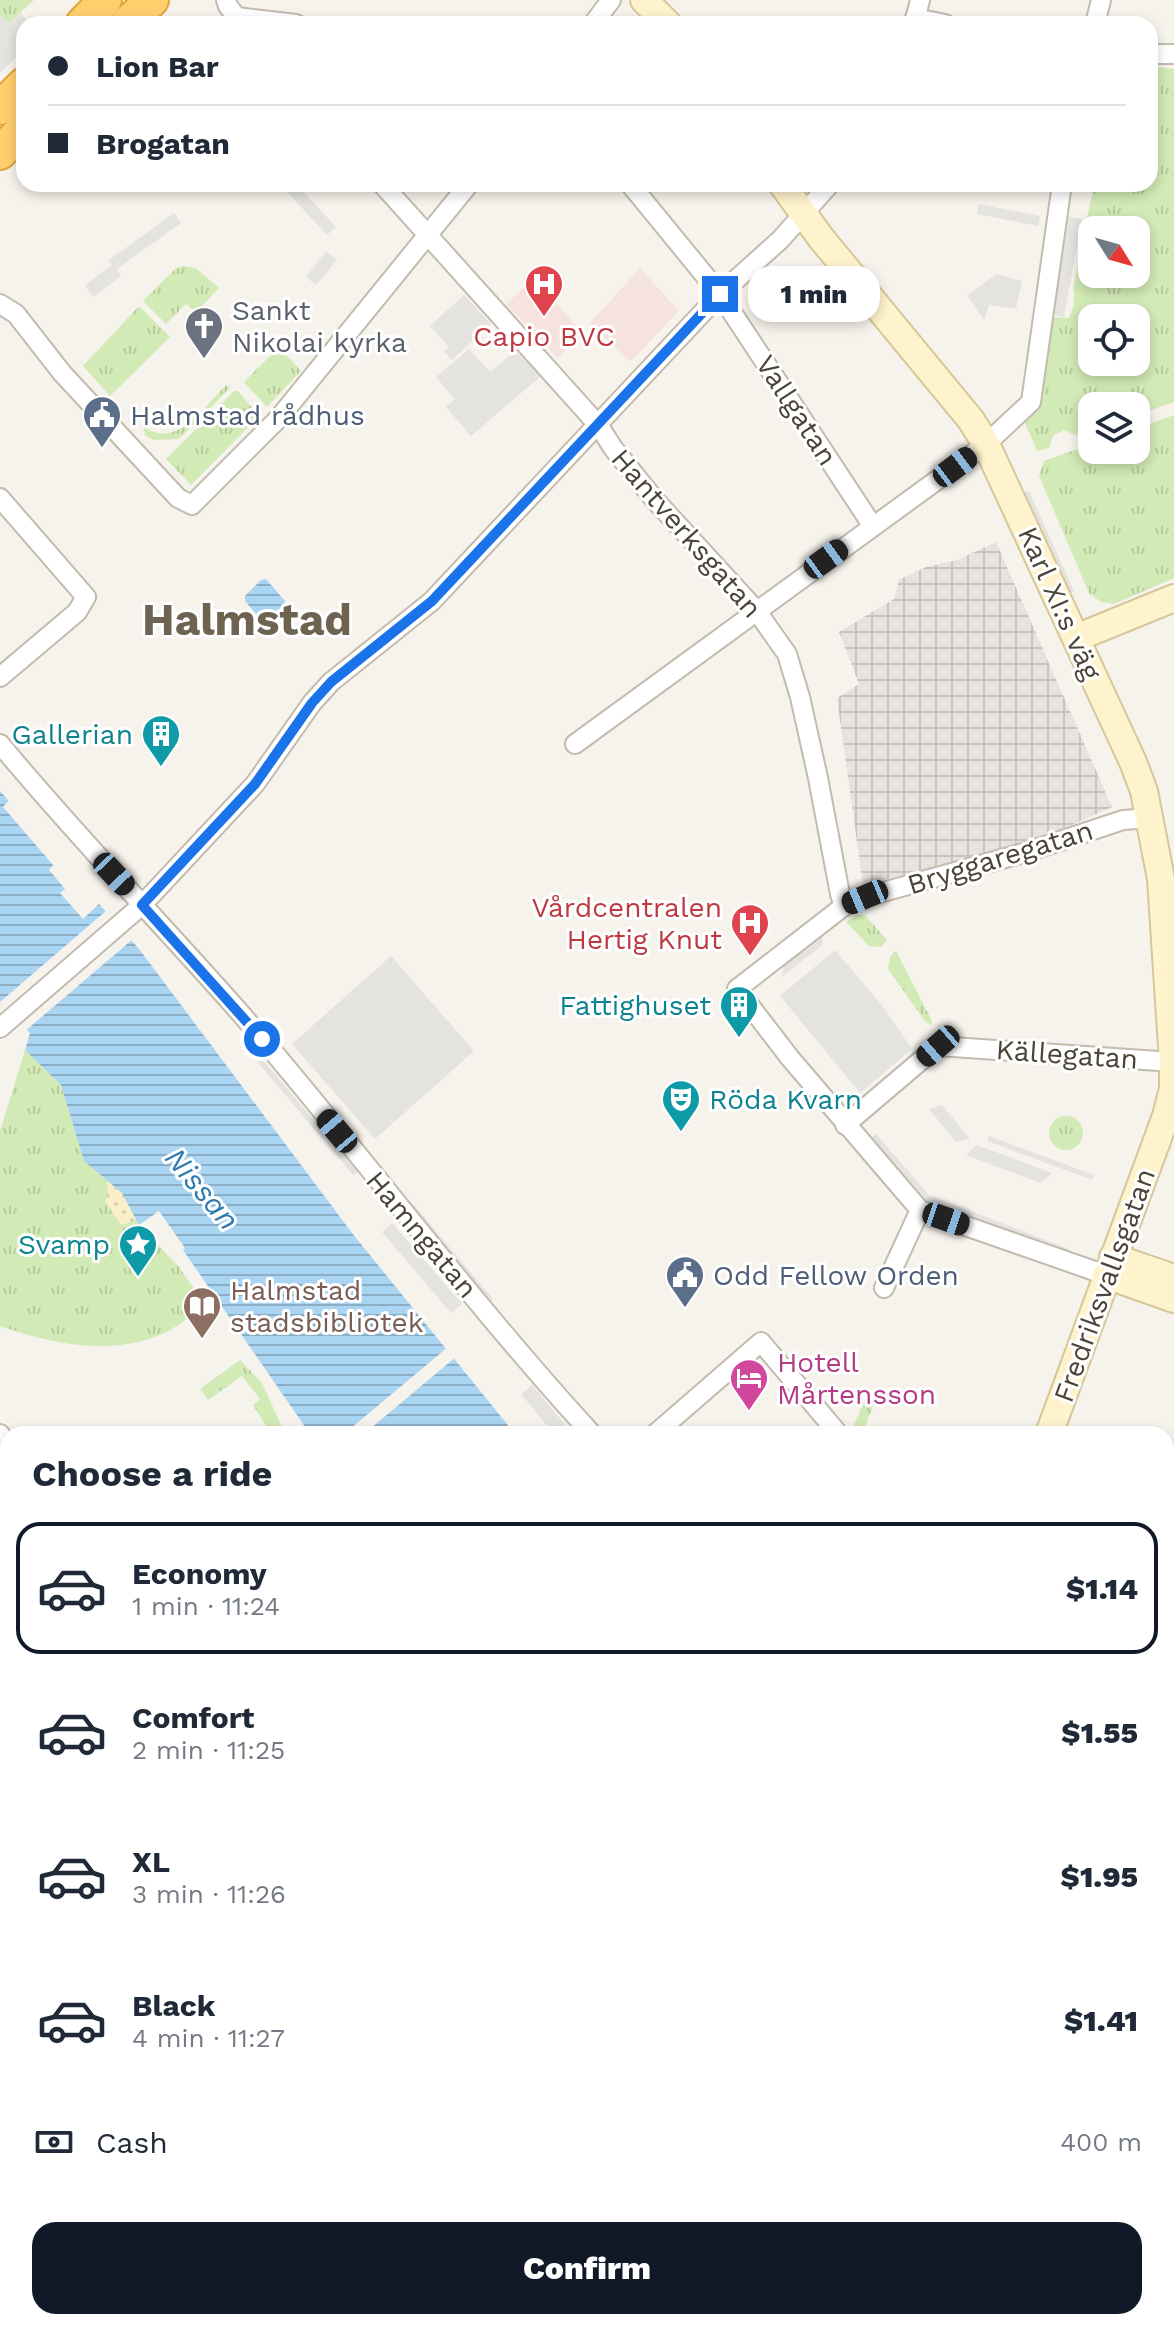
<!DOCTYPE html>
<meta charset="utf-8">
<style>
:root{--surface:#fff;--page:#f6f6f7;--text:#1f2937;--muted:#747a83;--line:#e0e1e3;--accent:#111827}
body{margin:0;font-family:"Work Sans",sans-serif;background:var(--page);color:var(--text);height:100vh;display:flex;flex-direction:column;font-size:30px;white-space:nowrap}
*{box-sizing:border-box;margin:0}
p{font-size:26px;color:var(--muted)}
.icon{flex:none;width:44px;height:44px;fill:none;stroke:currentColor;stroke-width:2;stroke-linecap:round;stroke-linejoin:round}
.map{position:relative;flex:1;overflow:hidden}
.panel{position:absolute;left:0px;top:1426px;width:1174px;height:904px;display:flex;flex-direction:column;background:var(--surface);border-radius:24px 24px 0 0;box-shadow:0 4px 12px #0003}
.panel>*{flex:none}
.guide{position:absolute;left:16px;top:16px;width:1142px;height:176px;border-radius:24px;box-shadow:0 4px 12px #0003;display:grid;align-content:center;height:176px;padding:0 32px;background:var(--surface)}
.needle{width:52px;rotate:127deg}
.tools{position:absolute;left:1078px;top:216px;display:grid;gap:16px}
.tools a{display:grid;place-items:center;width:72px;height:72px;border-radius:16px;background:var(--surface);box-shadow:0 4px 12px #0003;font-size:40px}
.end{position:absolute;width:36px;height:36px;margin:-18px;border:10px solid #1a73e8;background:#fff;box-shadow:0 0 0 4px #fff}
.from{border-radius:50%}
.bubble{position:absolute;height:56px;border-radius:24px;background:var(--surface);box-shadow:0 4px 12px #0003;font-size:26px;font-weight:800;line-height:56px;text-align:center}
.car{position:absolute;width:24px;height:48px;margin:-24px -12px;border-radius:10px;box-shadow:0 0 6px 2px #0007;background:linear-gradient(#222 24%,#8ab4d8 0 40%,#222 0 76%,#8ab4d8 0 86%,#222 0)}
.guide b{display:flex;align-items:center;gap:28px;height:76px;font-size:30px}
.guide b+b{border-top:2px solid var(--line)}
.guide i{width:20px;height:20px;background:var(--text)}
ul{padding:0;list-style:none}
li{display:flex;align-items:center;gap:24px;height:132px;margin:0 16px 12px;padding:0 16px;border:4px solid transparent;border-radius:24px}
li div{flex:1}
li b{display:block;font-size:30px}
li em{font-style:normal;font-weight:800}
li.selected{border-color:var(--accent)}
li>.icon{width:72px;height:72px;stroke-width:1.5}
h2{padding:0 32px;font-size:36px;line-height:96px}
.pay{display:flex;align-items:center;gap:20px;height:88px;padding:0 32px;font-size:30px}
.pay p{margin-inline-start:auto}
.cta{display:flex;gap:16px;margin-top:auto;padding:16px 32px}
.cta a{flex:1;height:92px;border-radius:24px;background:var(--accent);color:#fff;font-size:32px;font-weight:800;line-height:92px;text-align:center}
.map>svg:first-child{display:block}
.residential{fill:#eae5da}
.industrial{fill:url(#industrial-grid)}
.medical{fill:#f6e3e0}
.grass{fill:url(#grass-tufts);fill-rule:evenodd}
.forest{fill:url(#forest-crowns)}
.sand{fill:url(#sand-dots)}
.parking{fill:#e5e3e0}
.water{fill:url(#water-rules)}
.pier{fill:#f6f3ec}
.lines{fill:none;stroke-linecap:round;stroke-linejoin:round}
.street-casing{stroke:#c2bbae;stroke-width:22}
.secondary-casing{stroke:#d6c79b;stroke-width:30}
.highway-casing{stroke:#e0a43c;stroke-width:36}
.street{stroke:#fff;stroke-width:18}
.secondary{stroke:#fff3cd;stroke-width:26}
.highway{stroke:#ffcf6e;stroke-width:32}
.route{stroke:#1a73e8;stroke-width:10}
.labels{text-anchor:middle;stroke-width:6;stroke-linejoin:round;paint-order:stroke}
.worship-label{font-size:28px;fill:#5b616d;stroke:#fff;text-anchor:start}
.health-label{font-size:28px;fill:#be3a42;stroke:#fff}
.street-label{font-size:28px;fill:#4b4439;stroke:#fff}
.service-label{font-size:28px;fill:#4e5e75;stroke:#fff;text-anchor:start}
.culture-label{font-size:28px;fill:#0d838f;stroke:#fff;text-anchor:end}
.education-label{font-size:28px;fill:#785e54;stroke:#fff;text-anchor:start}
.hotel-label{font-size:28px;fill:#b23c85;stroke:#fff;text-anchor:start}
.water-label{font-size:30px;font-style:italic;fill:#2e7ab2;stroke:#fff}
.town-label{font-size:44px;font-weight:bold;fill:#6e6250;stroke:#fff}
</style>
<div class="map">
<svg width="1174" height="2330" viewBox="0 0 1174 2330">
<defs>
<pattern id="industrial-grid" width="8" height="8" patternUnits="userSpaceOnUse" patternTransform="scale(2)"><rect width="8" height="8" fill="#e6e2dd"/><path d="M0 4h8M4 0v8" fill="none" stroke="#c7c3be"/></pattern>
<pattern id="grass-tufts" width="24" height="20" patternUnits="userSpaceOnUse" patternTransform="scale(2)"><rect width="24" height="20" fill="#d2eab5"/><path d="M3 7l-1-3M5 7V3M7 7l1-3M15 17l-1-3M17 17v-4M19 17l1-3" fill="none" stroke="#b6ca9c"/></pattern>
<pattern id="forest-crowns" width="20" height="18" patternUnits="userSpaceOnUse" patternTransform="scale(2)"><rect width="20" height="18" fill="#d2eab5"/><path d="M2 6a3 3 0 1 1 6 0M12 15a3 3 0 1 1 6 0" fill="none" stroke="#b6ca9c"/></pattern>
<pattern id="sand-dots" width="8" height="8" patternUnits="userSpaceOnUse" patternTransform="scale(2)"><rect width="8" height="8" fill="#f9efc9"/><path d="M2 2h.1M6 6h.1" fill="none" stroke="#d7cead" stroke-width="1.8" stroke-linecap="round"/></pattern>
<pattern id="water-rules" width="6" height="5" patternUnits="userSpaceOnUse" patternTransform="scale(2)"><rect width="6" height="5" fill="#a9d4f2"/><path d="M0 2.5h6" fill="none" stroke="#8caec5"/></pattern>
</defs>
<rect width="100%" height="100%" fill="#f6f3ec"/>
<g class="residential">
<path d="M0 1462 8 1474V2226L0 2216Z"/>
<path d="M90 2322H894L886 2330H97Z"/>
</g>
<path class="industrial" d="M996 542 1112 807 1029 844 863 885 837 698 859 684 839 632 894 599 899 580 926 567 957 560Z"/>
<g class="medical">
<path d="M640 268 679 311 630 362 590 323Z"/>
<path d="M534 278 582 332 558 358 506 304Z"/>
</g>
<g class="grass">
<path d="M0 0H34L9 23 0 15Z"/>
<path d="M1150 66 1174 69V402L1136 415V406H1092V431L1075 435 1064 430 1053 436 1049 448 1037 451 1024 421C1051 404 1041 389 1042 363 1043 348 1048 332 1051 317L1069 318C1073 311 1076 297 1073 290L1094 184H1150ZM1092 230H1136V274H1092ZM1092 318H1136V362H1092Z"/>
<path d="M184 266 196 268 219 288 196 312 186 304 166 324 143 301 175 269Z"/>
<path d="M139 306 170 337 110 396 83 366Z"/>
<path d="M279 347 301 371 267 407 244 382Z"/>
<path d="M226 385 230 388 179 439 154 440 145 435 143 426C176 451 204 407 226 385Z"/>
<path d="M234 391H238L259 416 191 485 166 459Z"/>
<path d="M1174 415V578L1114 604 1101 602 1089 593 1039 476 1044 461 1092 444V450H1136V429Z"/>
<path d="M857 915H865L887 940 881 947 869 946 846 922Z"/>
<path d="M896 951 932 1021 931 1026 925 1021 888 969 890 957Z"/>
<path d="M25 1050 61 1085 84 1161 122 1193 139 1225 179 1267 204 1303C150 1363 68 1350 0 1326V1131Z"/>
<circle cx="1066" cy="1133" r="17"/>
<path d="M240 1360 262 1383 285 1434H271L253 1405 260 1399 242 1376 208 1400 200 1389Z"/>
<path d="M868 1393 877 1397 863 1431 853 1427Z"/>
<path d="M1166 1555 1174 1557V2072L1166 2082Z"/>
<path d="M0 2280 8 2289V2322H37L44 2330H0Z"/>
</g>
<path class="forest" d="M1174 2080V2142L1166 2151V2089Z"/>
<path class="sand" d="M107 1180 122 1193 137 1220 121 1225 105 1201 108 1194Z"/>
<g class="parking">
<path d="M20 13 31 24H24V50L0 73V15L9 23Z"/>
<path d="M297 185 336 227 327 235 288 193Z"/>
<path d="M979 204 1040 216 1038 226 977 214Z"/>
<path d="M174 213 181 223 117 269 121 276 93 297 85 285 112 265 109 260Z"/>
<path d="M1069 217 1082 219 1064 317 1051 314Z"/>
<path d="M326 251 337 260 316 285 306 277Z"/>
<path d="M997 274 1022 281 1016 309 989 305 984 320 967 295Z"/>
<path d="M464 295 491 324 452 360 444 352 449 347 430 326Z"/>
<path d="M469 349 490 372 515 351 541 376 471 436 446 407 455 399 436 377Z"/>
<path d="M1029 491 1074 591 1068 594 1023 493Z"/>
<path d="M823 927 822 945 782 977 785 957Z"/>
<path d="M835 950 881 1004 912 1049 860 1093 780 996Z"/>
<path d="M391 956 474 1051 375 1139 292 1044Z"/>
<path d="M258 1054 358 1172 353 1175 254 1058Z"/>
<path d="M942 1105 970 1139 956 1142 929 1109Z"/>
<path d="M876 1134 929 1195 1069 1249 1067 1253 927 1200 872 1137Z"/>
<path d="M989 1136 1094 1175 1092 1180 987 1141Z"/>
<path d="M977 1145 1052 1173 1041 1183 966 1155Z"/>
<path d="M414 1205 493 1299 489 1303 410 1209Z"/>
<path d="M392 1223 462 1304 451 1313 382 1232Z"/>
<path d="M532 1385 573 1434H554L521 1394Z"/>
</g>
<g class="water">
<path d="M266 579 285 601 284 606 269 622 264 623 245 601V596L261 580Z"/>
<path d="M0 791 139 949 352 1233 515 1434H310L183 1250 185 1248 159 1211 139 1225 122 1193 84 1161 61 1085 25 1050 30 1033 0 1002Z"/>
<path d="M966 2322H1165L1169 2330H961Z"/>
</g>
<g class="pier">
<path d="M10 799 106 906 103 908 99 904 83 919 60 893 65 889 49 870 53 865 3 807Z"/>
<path d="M107 910 133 939 24 1032 0 1002Z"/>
<path d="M449 1346 457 1356 364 1434H344Z"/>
</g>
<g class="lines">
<defs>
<g id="street">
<path d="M226 0 228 6 242 24"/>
<path d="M236 17 296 24"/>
<path d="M915 18 945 24"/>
<path d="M593 24 611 0"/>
<path d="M914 24 920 0"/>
<path d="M1095 24 1101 0"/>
<path d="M1150 54H1174"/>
<path d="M382 184 599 426 613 448 654 499 756 610 787 654 800 697 818 778 840 894 844 906"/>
<path d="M630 184 720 294 872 525"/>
<path d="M0 304 16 314 62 373 178 498 192 505 279 418 469 184"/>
<path d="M0 498 86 597 77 612 0 677"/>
<path d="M0 744C77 837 162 924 242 1015 361 1153 469 1300 592 1434"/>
<path d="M575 744 955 467 986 444 1031 402 1062 184"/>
<path d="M0 1028 142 905 255 784 312 703 331 682 432 601 720 294 780 240 830 184"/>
<path d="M845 1125 938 1046 1173 1062"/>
<path d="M1106 1275 920 1210 790 1058 737 989 844 906 865 897 1027 852 1123 820 1150 818"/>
<path d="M884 1288 920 1210"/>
<path d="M0 1434 8 1448"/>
<path d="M655 1434 761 1342 836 1431 835 1434"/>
<path d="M0 1632 8 1626"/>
<path d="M0 1781 8 1791"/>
<path d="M0 1907 8 1900"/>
<path d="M671 2322 676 2330"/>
<path d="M386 2330 403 2322"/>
</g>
<g id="secondary">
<path d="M644 0 668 24"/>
<path d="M782 184 821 238 971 420 986 444 1133 762 1144 791 1161 879 1173 1062V1089L1166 1116 1049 1434"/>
<path d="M1076 638 1174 598"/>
<path d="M1113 1257 1174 1278"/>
<path d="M1106 1275 1174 1299"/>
<path d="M1166 1543 1174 1545"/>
<path d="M0 2221 8 2230"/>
<path d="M0 2249 8 2259"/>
<path d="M65 2322 72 2330"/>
<path d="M88 2322 95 2330"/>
</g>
<g id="highway">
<path d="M82 24 105 0"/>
<path d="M126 24 152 0"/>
<path d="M0 108 24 84"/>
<path d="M0 153 24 128"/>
</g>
</defs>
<use href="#street" class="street-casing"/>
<use href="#secondary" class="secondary-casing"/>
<use href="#highway" class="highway-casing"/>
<use href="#street" class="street"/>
<use href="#secondary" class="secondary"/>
<use href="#highway" class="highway"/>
</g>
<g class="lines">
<path class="route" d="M262 1039 142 905 255 784 312 703 331 682 432 601 720 294"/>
</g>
<defs>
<symbol id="hospital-pin" viewBox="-11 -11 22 30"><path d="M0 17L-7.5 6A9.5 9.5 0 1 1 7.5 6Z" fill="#e0444e" stroke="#fff"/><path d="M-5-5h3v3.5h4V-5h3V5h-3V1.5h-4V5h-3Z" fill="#fff"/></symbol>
<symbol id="church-pin" viewBox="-11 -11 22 30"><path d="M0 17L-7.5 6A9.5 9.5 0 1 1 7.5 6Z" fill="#6b7280" stroke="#fff"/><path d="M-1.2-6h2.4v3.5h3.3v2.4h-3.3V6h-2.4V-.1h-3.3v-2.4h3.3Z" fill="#fff"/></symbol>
<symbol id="civic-pin" viewBox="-11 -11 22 30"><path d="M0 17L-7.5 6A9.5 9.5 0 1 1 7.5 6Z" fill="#5c6f8a" stroke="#fff"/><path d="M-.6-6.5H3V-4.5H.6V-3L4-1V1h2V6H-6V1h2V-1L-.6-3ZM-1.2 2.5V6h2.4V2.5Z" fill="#fff"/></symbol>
<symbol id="building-pin" viewBox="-11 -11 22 30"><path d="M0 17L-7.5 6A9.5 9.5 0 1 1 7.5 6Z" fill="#0f9aa8" stroke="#fff"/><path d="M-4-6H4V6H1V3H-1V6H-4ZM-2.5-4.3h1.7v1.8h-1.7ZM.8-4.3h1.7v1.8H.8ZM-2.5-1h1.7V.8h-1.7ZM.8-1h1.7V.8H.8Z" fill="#fff"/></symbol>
<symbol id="theatre-pin" viewBox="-11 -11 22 30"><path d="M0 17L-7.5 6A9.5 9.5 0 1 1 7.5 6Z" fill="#0f9aa8" stroke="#fff"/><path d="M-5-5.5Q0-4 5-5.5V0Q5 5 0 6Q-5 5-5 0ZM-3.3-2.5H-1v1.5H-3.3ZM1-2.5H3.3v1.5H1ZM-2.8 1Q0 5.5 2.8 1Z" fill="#fff"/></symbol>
<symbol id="sight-pin" viewBox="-11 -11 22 30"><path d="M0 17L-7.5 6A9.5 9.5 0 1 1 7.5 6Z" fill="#0f9aa8" stroke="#fff"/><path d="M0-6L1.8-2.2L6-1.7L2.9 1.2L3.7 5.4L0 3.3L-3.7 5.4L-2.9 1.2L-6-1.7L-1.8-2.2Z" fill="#fff"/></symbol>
<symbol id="library-pin" viewBox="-11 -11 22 30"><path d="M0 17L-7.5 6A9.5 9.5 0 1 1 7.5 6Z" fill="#8d6e63" stroke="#fff"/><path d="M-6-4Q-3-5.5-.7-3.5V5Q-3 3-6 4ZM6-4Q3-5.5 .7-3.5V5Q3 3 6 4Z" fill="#fff"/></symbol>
<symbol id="hotel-pin" viewBox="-11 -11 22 30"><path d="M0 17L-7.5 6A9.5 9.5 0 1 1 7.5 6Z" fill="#d1479c" stroke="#fff"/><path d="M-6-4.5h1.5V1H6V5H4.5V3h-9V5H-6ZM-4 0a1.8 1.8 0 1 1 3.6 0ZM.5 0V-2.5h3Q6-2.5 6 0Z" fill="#fff"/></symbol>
</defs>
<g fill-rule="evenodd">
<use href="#hospital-pin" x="522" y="262" width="44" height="60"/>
<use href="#church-pin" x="182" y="304" width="44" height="60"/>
<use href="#civic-pin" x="80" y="393" width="44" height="60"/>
<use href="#building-pin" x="139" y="712" width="44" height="60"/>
<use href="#hospital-pin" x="728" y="901" width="44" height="60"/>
<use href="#building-pin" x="717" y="983" width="44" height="60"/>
<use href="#theatre-pin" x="659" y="1077" width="44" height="60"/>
<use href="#sight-pin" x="116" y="1222" width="44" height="60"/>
<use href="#civic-pin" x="663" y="1253" width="44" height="60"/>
<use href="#library-pin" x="180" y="1284" width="44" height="60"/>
<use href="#hotel-pin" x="727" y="1356" width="44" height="60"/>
</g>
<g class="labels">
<g class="worship-label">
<text x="232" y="320">Sankt<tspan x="232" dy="32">Nikolai kyrka</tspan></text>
</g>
<g class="health-label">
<text x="544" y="346">Capio BVC</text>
<text x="722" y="917" text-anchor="end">Vårdcentralen<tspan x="722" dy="32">Hertig Knut</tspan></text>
</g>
<g class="street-label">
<text transform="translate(797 410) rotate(57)" y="10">Vallgatan</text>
<text transform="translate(687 533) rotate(49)" y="10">Hantverksgatan</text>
<text transform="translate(1060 603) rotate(66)" y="10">Karl XI:s väg</text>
<text transform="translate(1000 857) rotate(-17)" y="10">Bryggaregatan</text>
<text transform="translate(1067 1054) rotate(4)" y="10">Källegatan</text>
<text transform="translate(422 1234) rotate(50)" y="10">Hamngatan</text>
<text transform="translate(1104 1285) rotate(-70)" y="10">Fredriksvallsgatan</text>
</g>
<g class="service-label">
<text x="130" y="425">Halmstad rådhus</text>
<text x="713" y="1285">Odd Fellow Orden</text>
</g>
<g class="culture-label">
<text x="133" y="744">Gallerian</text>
<text x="711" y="1015">Fattighuset</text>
<text x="709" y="1109" text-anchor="start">Röda Kvarn</text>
<text x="110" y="1254">Svamp</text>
</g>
<g class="education-label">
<text x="230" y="1300">Halmstad<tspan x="230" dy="32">stadsbibliotek</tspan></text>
</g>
<g class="hotel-label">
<text x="777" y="1372">Hotell<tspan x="777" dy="32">Mårtensson</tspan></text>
</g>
<g class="water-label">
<text transform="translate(202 1189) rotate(50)" y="10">Nissan</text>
</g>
<g class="town-label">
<text x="247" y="635">Halmstad</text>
</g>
</g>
</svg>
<div class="tools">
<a><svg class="needle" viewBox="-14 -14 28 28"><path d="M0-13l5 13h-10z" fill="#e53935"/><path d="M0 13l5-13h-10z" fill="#747a83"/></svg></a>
<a><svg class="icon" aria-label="locate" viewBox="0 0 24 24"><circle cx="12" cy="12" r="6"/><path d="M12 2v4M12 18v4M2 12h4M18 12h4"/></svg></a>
<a><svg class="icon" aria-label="layers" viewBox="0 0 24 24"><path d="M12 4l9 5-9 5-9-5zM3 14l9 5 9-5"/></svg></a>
</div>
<i class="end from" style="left:262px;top:1039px"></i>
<i class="end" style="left:720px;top:294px"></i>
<div class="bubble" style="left:748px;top:266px;width:132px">1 min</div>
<i class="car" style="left:955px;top:467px;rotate:53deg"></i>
<i class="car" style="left:826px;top:559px;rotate:54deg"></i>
<i class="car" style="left:114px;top:874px;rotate:137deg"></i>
<i class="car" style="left:865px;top:897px;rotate:247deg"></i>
<i class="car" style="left:938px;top:1046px;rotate:229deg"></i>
<i class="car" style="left:337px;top:1131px;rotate:320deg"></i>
<i class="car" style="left:946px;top:1219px;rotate:109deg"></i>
<div class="guide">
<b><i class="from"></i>Lion Bar</b>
<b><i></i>Brogatan</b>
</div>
<section class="panel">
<h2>Choose a ride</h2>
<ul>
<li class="selected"><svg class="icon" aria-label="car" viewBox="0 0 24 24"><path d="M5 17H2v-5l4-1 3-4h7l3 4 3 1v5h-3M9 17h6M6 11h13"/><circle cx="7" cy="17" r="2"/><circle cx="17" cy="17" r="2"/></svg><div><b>Economy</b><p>1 min · 11:24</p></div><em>$1.14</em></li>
<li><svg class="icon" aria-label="car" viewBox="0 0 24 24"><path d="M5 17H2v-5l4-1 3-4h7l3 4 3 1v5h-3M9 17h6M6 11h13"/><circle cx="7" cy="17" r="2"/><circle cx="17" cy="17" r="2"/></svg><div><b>Comfort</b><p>2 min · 11:25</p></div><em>$1.55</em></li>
<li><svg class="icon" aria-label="car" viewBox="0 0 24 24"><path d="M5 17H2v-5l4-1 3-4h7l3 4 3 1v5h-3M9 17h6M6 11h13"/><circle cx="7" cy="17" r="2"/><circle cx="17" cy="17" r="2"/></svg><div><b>XL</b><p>3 min · 11:26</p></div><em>$1.95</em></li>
<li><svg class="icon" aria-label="car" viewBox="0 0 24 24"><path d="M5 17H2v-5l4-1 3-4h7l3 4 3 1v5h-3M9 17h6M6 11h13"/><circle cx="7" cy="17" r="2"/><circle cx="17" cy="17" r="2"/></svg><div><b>Black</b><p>4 min · 11:27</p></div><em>$1.41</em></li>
</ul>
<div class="pay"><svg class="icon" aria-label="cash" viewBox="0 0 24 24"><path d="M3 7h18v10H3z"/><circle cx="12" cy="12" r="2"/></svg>Cash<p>400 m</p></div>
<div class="cta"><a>Confirm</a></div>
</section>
</div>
